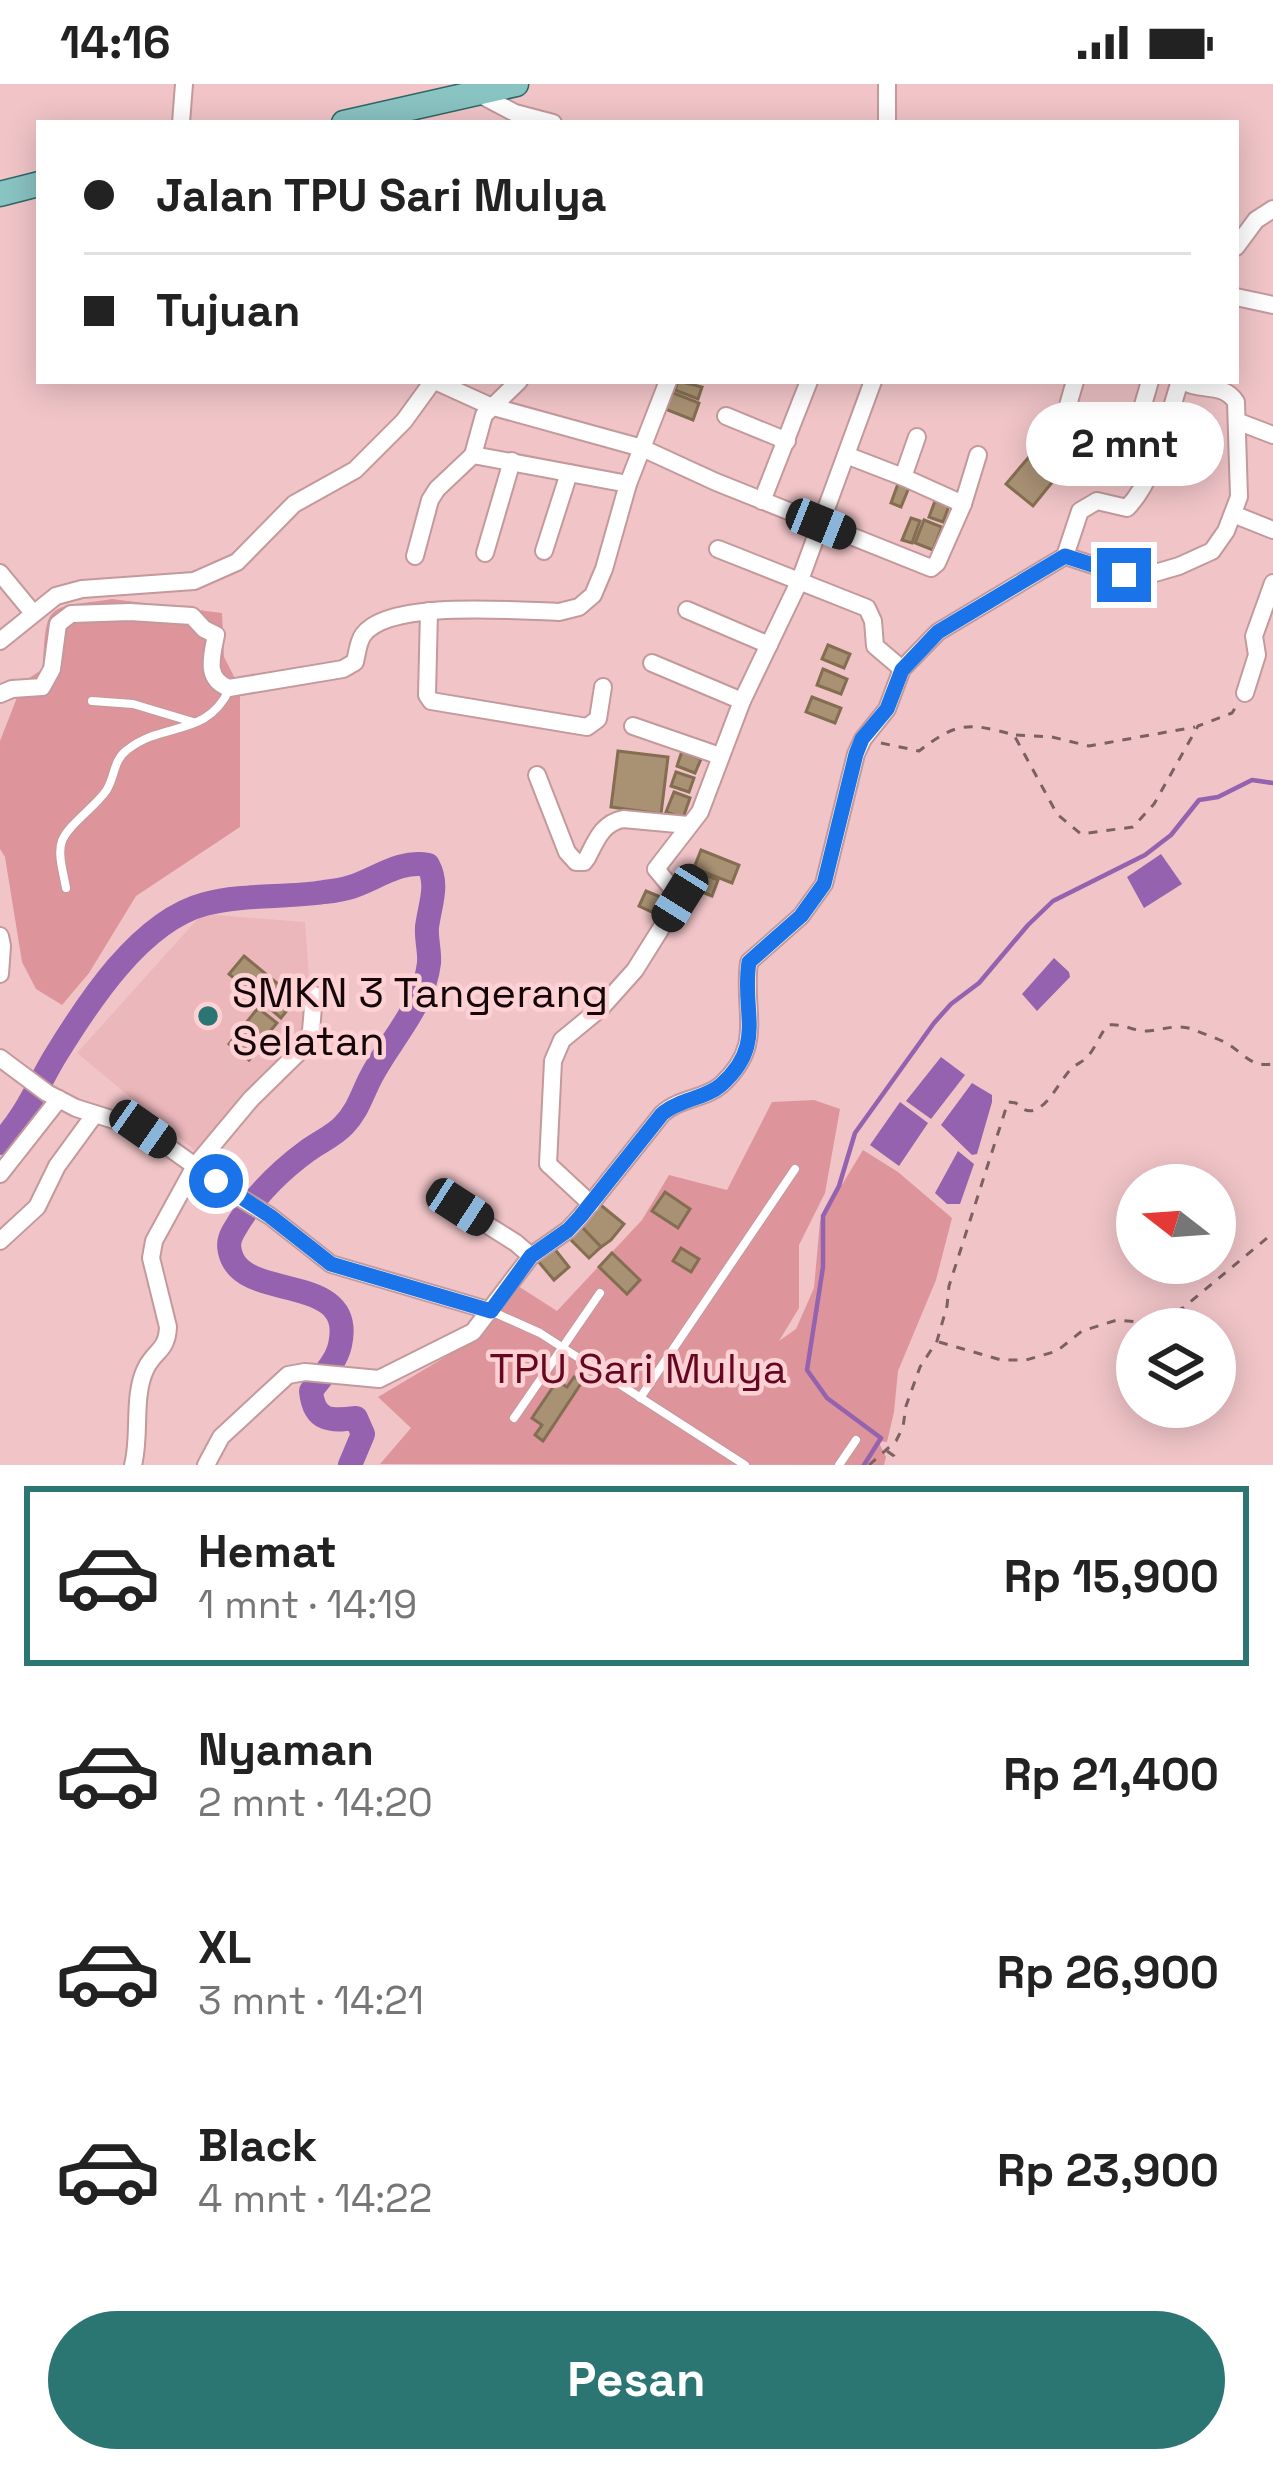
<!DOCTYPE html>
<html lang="id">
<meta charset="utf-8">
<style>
:root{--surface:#fff;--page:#f6f6f6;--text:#222;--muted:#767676;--line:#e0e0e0;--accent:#2b7573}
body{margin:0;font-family:"Space Grotesk",sans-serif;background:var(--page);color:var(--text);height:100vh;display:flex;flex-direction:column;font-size:45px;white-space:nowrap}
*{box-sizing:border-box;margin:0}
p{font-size:39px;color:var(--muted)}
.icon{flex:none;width:66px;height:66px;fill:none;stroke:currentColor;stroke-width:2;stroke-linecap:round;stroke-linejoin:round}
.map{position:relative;height:1381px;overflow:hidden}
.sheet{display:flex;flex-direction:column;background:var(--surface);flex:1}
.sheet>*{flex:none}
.hud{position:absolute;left:36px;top:36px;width:1203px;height:264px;border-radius:0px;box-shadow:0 6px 30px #0003;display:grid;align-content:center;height:264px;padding:0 48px;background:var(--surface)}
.needle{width:78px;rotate:287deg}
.fabs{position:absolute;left:1116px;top:1080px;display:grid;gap:24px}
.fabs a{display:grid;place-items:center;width:120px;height:120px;border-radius:50%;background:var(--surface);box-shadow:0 6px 30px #0003;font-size:60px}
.end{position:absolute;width:54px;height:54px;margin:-27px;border:15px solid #1a73e8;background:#fff;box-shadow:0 0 0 6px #fff}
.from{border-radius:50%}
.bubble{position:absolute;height:84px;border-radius:42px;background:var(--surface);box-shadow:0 6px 30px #0003;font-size:39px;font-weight:600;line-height:84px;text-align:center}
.car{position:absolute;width:36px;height:72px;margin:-36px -18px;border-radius:15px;box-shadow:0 0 9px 3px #0007;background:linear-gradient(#222 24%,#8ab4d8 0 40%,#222 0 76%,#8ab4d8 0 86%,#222 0)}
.hud b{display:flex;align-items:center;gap:42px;height:114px;font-size:45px}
.hud b+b{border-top:3px solid var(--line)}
.hud i{width:30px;height:30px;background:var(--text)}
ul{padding:21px 0 0;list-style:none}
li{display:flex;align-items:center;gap:36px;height:180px;margin:0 24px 18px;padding:0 24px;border:6px solid transparent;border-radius:0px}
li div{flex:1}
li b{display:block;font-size:45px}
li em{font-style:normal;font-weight:600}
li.current{border-color:var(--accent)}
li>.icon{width:108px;height:108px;stroke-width:1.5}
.primary-button{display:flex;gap:24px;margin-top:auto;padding:24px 48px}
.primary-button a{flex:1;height:138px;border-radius:72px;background:var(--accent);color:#fff;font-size:48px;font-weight:600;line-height:138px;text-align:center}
.status{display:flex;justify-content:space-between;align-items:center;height:84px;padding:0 60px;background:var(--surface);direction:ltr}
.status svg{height:33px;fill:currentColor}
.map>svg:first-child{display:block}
.built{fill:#ebb7bb}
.green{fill:#dd949b}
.water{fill:#9462af}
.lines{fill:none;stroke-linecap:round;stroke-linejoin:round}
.stream{stroke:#9462af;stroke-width:4.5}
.river{stroke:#9462af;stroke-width:24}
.building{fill:#a99174;stroke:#846e51;stroke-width:3}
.lane-casing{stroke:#c3999c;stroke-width:10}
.street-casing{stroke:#c3999c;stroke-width:20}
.primary-casing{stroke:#2d6767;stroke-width:27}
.path{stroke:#7c6063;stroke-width:3;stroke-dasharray:9 9;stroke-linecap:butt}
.lane{stroke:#fff;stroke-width:8}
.street{stroke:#fff;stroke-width:16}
.primary{stroke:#89c3c2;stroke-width:24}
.route{stroke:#1a73e8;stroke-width:15}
.poi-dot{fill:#2b7573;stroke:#fed2d5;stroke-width:4.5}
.labels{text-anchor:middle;stroke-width:9;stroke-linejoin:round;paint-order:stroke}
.poi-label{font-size:42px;fill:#150709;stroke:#fed2d5;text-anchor:start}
.park-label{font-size:42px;fill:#660722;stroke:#fed2d5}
</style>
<div class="status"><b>14:16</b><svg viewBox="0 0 49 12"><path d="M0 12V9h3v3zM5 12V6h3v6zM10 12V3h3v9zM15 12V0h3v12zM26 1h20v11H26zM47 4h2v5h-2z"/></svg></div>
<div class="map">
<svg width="1273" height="1381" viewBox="0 0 1273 1381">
<rect width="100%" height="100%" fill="#f1c5c8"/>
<path class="built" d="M202 830 305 838 310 906 298 957 200 1071 77 969Z"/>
<g class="green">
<path d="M112 515 222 529 224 573 240 604V743L136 812 89 889 62 921 36 905 22 878 5 773 0 765V657L23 598 43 585C46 516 46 525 112 515Z"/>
<path d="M814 1016 840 1025 825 1109 799 1161V1224L779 1257 796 1245 814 1204 820 1137 863 1066 898 1088 952 1134 936 1196 898 1287 894 1328 887 1358 878 1357 886 1373 884 1381 380 1380 411 1344 378 1313 484 1250 518 1202 557 1227 642 1136 669 1091 727 1106 772 1018Z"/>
</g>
<g class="water">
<path d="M1161 770 1182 800 1144 824 1127 793Z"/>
<path d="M1054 874 1069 888 1070 893 1037 927 1022 910Z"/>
<path d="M941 973 965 991 931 1035 906 1017Z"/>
<path d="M972 999 992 1011V1018L977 1070 972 1071 941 1041Z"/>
<path d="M900 1018 928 1039 899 1082 870 1061Z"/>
<path d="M958 1067 974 1080 960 1120H947L935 1109Z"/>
</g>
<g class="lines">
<path class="stream" d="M864 1381 881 1354 827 1314 807 1286 823 1183V1132L839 1102 855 1049 934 939 951 920 979 899 1028 841 1053 817 1145 771 1171 751 1199 716 1218 713 1252 696 1273 699"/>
<path class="river" d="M0 1059C24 1035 37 1003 54 974 87 920 140 837 205 820 243 810 285 814 324 808 333 807 342 806 351 803 376 795 401 775 428 781 439 801 430 820 427 843 426 855 430 867 429 879 424 923 390 956 371 993 362 1010 358 1027 344 1041 334 1052 319 1058 307 1067 277 1089 251 1116 233 1148 228 1157 228 1164 232 1174 250 1217 356 1189 340 1261 336 1279 321 1293 311 1307 314 1338 331 1337 356 1334L363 1350 350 1381"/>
</g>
<g class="building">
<path d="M678 297 702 303 698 315 675 306Z"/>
<path d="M671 308 699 319 693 336 665 325Z"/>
<path d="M1028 374 1033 378 1036 374 1053 388 1049 392 1054 396 1033 422 1006 400Z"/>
<path d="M899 397 910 401 901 423 891 419Z"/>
<path d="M935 417 949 422 943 438 929 433Z"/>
<path d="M911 434 920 437 912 459 902 456Z"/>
<path d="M924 436 942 443 933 466 915 459Z"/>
<path d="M828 561 850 570 844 584 822 575Z"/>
<path d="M823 585 847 595 841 610 817 601Z"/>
<path d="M812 613 841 624 835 639 806 628Z"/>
<path d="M618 667 668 673 661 730 611 723Z"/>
<path d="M682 667 701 675 695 689 677 682Z"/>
<path d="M676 688 694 694 689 708 671 702Z"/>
<path d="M674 708 690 714 683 734 666 728Z"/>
<path d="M701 766 739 781 732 799 694 784Z"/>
<path d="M695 787 718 796 712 812 689 803Z"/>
<path d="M646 807 663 814 656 830 639 822Z"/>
<path d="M244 872 296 915 281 934 229 890Z"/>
<path d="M258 924 277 939 267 951 273 956 263 968 258 964 249 976 229 960Z"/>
<path d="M665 1108 690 1125 678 1144 652 1127Z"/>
<path d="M597 1118 624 1140 611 1156 601 1163 580 1141Z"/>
<path d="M580 1141 601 1163 589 1174 568 1153Z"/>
<path d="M553 1163 569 1183 554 1196 537 1176Z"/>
<path d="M681 1164 699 1175 691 1188 673 1177Z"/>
<path d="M612 1169 640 1196 627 1210 599 1183Z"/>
<path d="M574 1293 582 1298 543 1357 535 1351 542 1341 532 1334 557 1297 567 1303Z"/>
</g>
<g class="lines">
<defs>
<g id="lane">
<path d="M92 617 133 620 193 638"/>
<path d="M66 804C64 791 57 770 62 757 68 741 95 723 106 707 115 694 113 676 127 666 163 637 206 654 229 606"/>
<path d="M491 1227 540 1249 745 1381"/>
<path d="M640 1314 795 1085"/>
<path d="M514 1334 600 1209"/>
<path d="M839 1381 856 1356"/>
</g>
<g id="street">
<path d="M477 9 515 29 553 39"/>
<path d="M181 39 184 0"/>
<path d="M887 39V0"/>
<path d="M1236 163 1256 136 1273 125"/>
<path d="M1236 213 1273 221"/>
<path d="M435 297 490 322 642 364 716 398 931 484 937 479 963 420 978 371"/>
<path d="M726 332 787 357"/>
<path d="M1239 338 1273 351"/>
<path d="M1133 355 1150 297"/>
<path d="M1057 360 1075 297"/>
<path d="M473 371 484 331 519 297"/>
<path d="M846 371 903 393 963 420"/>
<path d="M903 393 917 353"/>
<path d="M762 417 809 297"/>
<path d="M1233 430 1273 446"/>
<path d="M718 465 867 524 873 537 875 562 902 585"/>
<path d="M544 467 569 389"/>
<path d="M485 469 512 377"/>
<path d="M415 472 430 416 437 405 473 371 628 400"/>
<path d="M1065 472 1124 491 1155 489 1179 482 1212 467 1226 447 1239 413 1236 318C1223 298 1201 308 1182 297"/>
<path d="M0 489 33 529"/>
<path d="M687 526 769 561"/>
<path d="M429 527 427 611 431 617 587 643 598 635 603 603"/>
<path d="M0 557 56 512 82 505 194 497 237 478 294 420 355 386 404 337 433 297"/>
<path d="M652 579 742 617"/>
<path d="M1245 609 1257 571 1254 552 1273 499"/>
<path d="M0 610 12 605 42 603 52 585 58 540 71 530 130 528 192 532 204 545 216 551C212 572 204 595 229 604L343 585 355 578C357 570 358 558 363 551 388 515 517 527 559 528L579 523 593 511 604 485 628 400 668 297"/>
<path d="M633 642 720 672"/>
<path d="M537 691 567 768 576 778H584L587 774C596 757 602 739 623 735L688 741"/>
<path d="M0 852 2 862 0 890"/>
<path d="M0 974 47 1009 76 1024 143 1045 237 1112 270 1132 331 1180 491 1227"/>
<path d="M0 1090 59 1015"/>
<path d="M591 1120 548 1080 553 977 562 956 601 924 635 886 680 814 656 785 700 728 742 617 800 496 873 297"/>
<path d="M459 1123 516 1159 531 1172"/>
<path d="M0 1157 37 1123 57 1082 95 1030"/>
<path d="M133 1381C141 1351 132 1312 146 1284 155 1266 167 1267 168 1243L151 1174 154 1157 195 1082 251 1015 302 965 311 947 314 911"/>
<path d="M206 1381 221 1353 288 1291 305 1288 379 1295 473 1248 531 1172 568 1146 580 1133 662 1030C679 1014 705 1015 721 1001 766 960 742 930 749 878L801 832 824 800 856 670 863 655 887 625 902 585 938 548 1065 472 1080 427 1097 417 1127 424C1156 395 1167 336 1180 297"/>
</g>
<g id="primary">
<path d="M344 39 516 0"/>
<path d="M0 110 39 100"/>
</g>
</defs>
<use href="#lane" class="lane-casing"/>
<use href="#street" class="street-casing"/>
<use href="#primary" class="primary-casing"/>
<g class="path">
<path d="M1016 651 1052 653 1089 662 1195 643"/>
<path d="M881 659 919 667C957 638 968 638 1014 651L1057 730 1081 750 1133 743 1154 720 1198 642 1232 629 1237 621"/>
<path d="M939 1258 1001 1276H1026L1057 1267 1082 1247 1117 1236 1148 1239 1183 1224 1273 1149"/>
<path d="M887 1367 894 1372 896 1381"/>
<path d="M869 1381 896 1357 903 1343 906 1322 920 1283 937 1257 947 1222 949 1202 1008 1018 1016 1019C1039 1045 1057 999 1071 985 1076 980 1083 978 1087 973 1096 964 1099 951 1108 941 1123 939 1132 947 1147 947 1164 946 1177 939 1195 946 1206 951 1221 955 1231 962 1247 973 1252 983 1273 980"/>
</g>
<use href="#lane" class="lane"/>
<use href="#street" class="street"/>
<use href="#primary" class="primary"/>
</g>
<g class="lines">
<path class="route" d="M216 1097 270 1132 331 1180 491 1227 531 1172 568 1146 580 1133 662 1030C679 1015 705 1015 721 1001 767 960 741 929 749 878L801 832 824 800 856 670 862 655 887 625 902 586 938 548 1065 472 1124 491"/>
</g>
<circle class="poi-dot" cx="208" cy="932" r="12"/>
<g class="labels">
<g class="poi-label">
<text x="232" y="923">SMKN 3 Tangerang<tspan x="232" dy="48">Selatan</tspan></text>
</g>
<g class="park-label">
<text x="638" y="1299">TPU Sari Mulya</text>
</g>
</g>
</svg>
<div class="fabs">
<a><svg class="needle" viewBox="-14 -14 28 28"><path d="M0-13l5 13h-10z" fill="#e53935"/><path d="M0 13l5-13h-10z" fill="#767676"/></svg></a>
<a><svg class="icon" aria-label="layers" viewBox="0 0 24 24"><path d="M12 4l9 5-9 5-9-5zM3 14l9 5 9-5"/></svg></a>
</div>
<i class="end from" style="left:216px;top:1097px"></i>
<i class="end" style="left:1124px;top:491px"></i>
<div class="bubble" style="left:1026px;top:318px;width:198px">2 mnt</div>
<i class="car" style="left:821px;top:440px;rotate:112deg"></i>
<i class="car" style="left:680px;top:814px;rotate:212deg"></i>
<i class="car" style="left:143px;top:1045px;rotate:125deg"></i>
<i class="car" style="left:460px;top:1123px;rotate:123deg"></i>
<div class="hud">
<b><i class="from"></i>Jalan TPU Sari Mulya</b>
<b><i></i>Tujuan</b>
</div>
</div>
<section class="sheet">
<ul>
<li class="current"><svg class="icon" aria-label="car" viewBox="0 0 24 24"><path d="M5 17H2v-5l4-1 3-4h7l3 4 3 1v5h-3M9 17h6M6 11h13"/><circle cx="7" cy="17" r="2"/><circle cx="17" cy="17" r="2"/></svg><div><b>Hemat</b><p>1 mnt · 14:19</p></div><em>Rp 15,900</em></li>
<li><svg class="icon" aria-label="car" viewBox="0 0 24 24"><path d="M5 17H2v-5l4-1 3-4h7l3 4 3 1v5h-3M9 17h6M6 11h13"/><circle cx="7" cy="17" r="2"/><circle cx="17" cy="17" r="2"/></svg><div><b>Nyaman</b><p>2 mnt · 14:20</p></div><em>Rp 21,400</em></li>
<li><svg class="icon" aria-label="car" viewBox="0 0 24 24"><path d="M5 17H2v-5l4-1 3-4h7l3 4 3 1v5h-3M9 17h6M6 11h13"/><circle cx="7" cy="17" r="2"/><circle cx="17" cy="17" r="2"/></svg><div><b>XL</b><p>3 mnt · 14:21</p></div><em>Rp 26,900</em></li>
<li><svg class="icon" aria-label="car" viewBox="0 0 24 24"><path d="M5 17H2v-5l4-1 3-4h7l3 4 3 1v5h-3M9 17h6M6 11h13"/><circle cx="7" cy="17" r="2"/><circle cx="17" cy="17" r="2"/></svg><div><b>Black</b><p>4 mnt · 14:22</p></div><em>Rp 23,900</em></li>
</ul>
<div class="primary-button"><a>Pesan</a></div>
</section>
